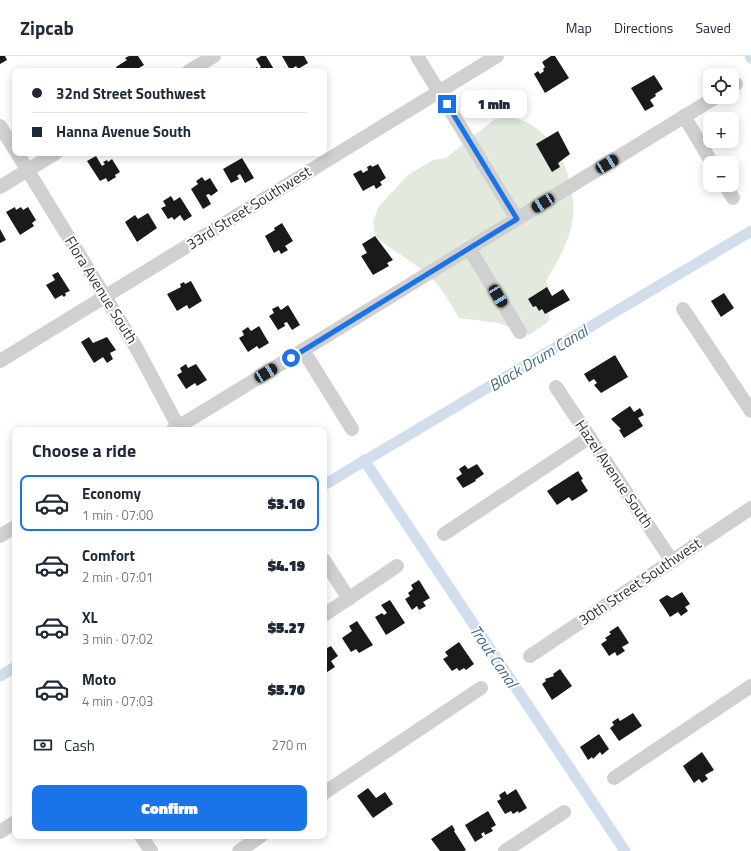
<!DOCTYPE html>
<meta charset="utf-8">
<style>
:root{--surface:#fff;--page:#f2f2f3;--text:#1f2937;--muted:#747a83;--line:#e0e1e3;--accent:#1a73e8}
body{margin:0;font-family:"Titillium Web",sans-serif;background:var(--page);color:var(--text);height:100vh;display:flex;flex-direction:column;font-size:15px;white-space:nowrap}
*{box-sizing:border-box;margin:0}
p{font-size:13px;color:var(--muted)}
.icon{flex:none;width:22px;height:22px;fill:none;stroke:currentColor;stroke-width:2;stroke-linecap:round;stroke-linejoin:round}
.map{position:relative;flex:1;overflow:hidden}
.sheet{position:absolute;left:12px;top:371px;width:315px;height:412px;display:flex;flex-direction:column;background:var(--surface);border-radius:8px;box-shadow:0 2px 10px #0003}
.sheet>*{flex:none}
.hud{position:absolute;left:12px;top:12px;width:315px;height:88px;border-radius:8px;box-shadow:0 2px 10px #0003;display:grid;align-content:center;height:88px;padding:0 20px;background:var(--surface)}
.buttons{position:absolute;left:703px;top:12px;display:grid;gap:8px}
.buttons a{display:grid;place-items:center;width:36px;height:36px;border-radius:8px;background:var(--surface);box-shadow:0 2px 10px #0003;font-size:20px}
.end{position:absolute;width:18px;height:18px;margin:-9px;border:5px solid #1a73e8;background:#fff;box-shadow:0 0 0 2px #fff}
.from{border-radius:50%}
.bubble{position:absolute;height:28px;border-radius:8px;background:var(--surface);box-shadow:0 2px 10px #0003;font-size:13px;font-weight:800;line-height:28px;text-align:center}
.car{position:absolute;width:12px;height:24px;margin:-12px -6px;border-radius:5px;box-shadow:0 0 3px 1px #0007;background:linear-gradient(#222 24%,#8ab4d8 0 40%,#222 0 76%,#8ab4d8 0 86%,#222 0)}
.hud b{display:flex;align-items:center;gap:14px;height:38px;font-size:15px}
.hud b+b{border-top:1px solid var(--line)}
.hud i{width:10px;height:10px;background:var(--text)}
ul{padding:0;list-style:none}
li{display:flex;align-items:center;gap:12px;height:56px;margin:0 8px 6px;padding:0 12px;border:2px solid transparent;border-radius:8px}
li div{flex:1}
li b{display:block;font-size:15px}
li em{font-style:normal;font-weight:800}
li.selected{border-color:var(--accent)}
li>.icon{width:36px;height:36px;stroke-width:1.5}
h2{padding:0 20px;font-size:18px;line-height:48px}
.pay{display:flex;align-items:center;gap:10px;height:44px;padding:0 20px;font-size:15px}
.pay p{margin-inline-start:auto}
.button{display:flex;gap:8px;margin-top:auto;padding:8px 20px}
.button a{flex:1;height:46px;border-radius:8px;background:var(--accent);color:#fff;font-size:16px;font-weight:800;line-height:46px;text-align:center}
header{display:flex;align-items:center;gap:24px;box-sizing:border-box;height:56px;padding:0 20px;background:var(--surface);border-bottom:1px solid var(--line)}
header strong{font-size:19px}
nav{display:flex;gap:22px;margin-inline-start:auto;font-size:14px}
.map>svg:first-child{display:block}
.green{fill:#e2e9dd}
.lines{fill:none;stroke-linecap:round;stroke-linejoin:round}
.canal{stroke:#d2deeb;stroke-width:11}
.building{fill:#1a1a1a}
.minor{stroke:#d0d0d0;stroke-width:14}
.route{stroke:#1a73e8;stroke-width:5}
.labels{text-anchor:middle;stroke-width:4;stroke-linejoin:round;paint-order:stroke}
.street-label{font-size:15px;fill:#333;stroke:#fff}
.water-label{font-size:16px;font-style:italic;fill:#486a8e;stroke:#fff}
</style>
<header>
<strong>Zipcab</strong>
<nav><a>Map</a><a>Directions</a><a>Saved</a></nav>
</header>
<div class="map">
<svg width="751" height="795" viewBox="0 0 751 795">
<rect width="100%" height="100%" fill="#fff"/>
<path class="green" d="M509 61C557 68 581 130 571 173 566 192 555 209 546 225L552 244 548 266 529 279 499 267 459 262C450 247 441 230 428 219 411 204 391 194 375 180L373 165 379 150 408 119 433 104 446 102 495 63Z"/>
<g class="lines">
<g class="canal">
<path d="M750 0 751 2"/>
<path d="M364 404 625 795"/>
<path d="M324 429 751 175"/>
<path d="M0 620 15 611"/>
</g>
</g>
<g class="building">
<path d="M0 0H5L7 4 0 8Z"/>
<path d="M129 0H138L144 9 134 15H118L116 11 127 4 125 2Z"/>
<path d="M261 0H266L275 15H250L257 11 258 13 261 11 256 3Z"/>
<path d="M282 0H304L308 7 298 13 296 10 290 14Z"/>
<path d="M551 0H555L569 22 545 37 534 18 538 15 540 18 544 15 543 13 545 11 542 6Z"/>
<path d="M654 19 663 33 655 38 656 40 650 44 654 50 645 55 631 32Z"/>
<path d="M558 75 570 98 558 107 560 111 552 116 536 88Z"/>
<path d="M96 100 102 110 105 108 103 106 107 104 108 106 112 103 120 116 115 119 116 121 108 126 106 122 100 125 87 105Z"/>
<path d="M242 102 254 122 245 127 240 118 237 120 239 123 231 127 223 113Z"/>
<path d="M378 108 386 122 380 126 382 129 376 133 374 129 363 135 353 118 361 114 363 117 368 114 367 111 371 109 372 111Z"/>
<path d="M202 121 205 125 210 122 218 135 211 140 209 138 206 139 211 148 203 153 191 133 198 128 196 125Z"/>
<path d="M171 140 174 145 180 141 192 160 184 165 180 159 174 164 172 161 168 163 161 152 166 150 163 145Z"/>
<path d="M15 151 16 154 21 151 23 154 28 151 36 164 32 167 34 170 20 179 6 156Z"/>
<path d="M148 157 157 172 137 186 125 166 135 159 138 163Z"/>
<path d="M282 167 293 185 285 190 288 194 281 198 279 194 274 197 265 180 275 174 274 172Z"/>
<path d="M0 173 6 184 0 187Z"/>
<path d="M375 180 393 204 387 207 389 210 373 219 361 200 367 197 362 188Z"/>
<path d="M58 216 70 235 65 237 66 239 64 241 62 239 55 243 46 229 55 224 52 219Z"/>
<path d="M191 225 202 245 189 253 187 249 177 255 167 238 181 231 180 228 184 226 185 228Z"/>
<path d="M547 231 552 240 563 233 570 244 545 258 542 253 539 255 536 250 533 251 528 243Z"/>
<path d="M724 237 734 252 721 261 711 245Z"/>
<path d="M288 249 300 269 292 274 287 266 284 267 285 270 278 274 269 260 274 257 272 253 278 250 281 254Z"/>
<path d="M259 270 269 287 259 293 257 290 248 296 239 282 244 279 242 275 248 271 251 275Z"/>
<path d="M89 281 93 287 107 281 116 294 110 297 113 303 107 307 103 301 94 307 81 286Z"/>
<path d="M615 299 628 321 601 337 594 329 597 327 594 323 589 326 584 318Z"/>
<path d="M186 308 188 312 196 308 207 324 197 330 195 327 186 333 177 319 182 316 180 312Z"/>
<path d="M630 350 634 356 640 352 644 359 638 362 643 370 624 382 619 374 621 373 611 363Z"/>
<path d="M477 408 484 418 475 424 476 425 463 432 456 422 462 418 459 413 465 409 468 413Z"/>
<path d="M578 415 583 423 581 424 588 435 572 445 569 441 557 449 547 435Z"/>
<path d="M419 524 430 542 423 546 426 550 419 554 417 550 412 554 405 543 410 540 408 537 413 533 411 529Z"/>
<path d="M682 536 690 548 685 551 688 555 681 560 678 556 670 561 659 544 667 539 672 542Z"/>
<path d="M390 544 405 567 386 579 375 561 382 557 384 559 387 557 381 549Z"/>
<path d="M357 565 373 589 359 597 356 593 351 596 342 582 352 575 349 570Z"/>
<path d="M618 570 629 587 622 591 625 595 617 600 615 596 609 600 601 588 607 584 605 582 611 578 609 576Z"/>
<path d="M459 586 474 608 466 614 464 612 459 615 457 612 452 615 443 603 448 600 445 596Z"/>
<path d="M331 590 338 600 331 605 335 611 324 618V591L325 593Z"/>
<path d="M560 613 572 630 552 644 542 628 546 625 545 623 554 620 553 618Z"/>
<path d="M633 657 642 670 619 685 610 672 614 669 612 666 618 662 620 665Z"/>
<path d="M599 678 609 693 602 699 600 696 593 703 592 701 588 704 580 691Z"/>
<path d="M702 696 714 714 705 719 708 723 702 727 699 723 694 727 683 710Z"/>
<path d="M368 732 376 742 385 736 393 748 373 762 357 740Z"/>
<path d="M516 733 527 752 519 757 518 755 513 758 511 755 505 758 497 745 501 743 499 739 505 735 507 739Z"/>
<path d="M488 755 496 769 491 772 493 775 485 779 484 776 481 778 483 781 475 786 465 769Z"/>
<path d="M452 769 455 774 454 775 466 794 464 795H440L431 783Z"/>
</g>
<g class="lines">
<g class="minor">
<path d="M417 0 517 163"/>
<path d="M189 15 214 0"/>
<path d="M732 31 736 28"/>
<path d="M684 60 712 107"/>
<path d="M0 70 15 94"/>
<path d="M17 97 137 293 180 374"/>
<path d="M725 129 733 142"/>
<path d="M0 131 56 97"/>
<path d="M469 192 520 276"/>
<path d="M683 253 751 355"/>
<path d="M303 294 352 373"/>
<path d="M0 305 497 0"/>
<path d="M556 331 672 505"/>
<path d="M173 374 716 41"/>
<path d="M444 478 590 381"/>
<path d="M0 480 15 471"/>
<path d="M324 504 349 543"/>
<path d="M324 559 397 510"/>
<path d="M530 600 751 452"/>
<path d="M614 722 751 630"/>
<path d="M324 737 481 632"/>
<path d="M0 776 15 766"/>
<path d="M141 780 151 795"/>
<path d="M239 795 261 780"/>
<path d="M505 795 564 756"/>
</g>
</g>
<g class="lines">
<path class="route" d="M291 302 517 163 447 48"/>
</g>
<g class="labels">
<g class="street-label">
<text transform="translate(249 152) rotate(-32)" y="5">33rd Street Southwest</text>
<text transform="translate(101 234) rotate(58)" y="5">Flora Avenue South</text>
<text transform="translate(614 418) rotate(56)" y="5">Hazel Avenue South</text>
<text transform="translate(640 526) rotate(-34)" y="5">30th Street Southwest</text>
</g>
<g class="water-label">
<text transform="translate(538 302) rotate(-31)" y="6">Black Drum Canal</text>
<text transform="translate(494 600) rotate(56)" y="6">Trout Canal</text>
</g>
</g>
</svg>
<div class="buttons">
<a><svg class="icon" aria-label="locate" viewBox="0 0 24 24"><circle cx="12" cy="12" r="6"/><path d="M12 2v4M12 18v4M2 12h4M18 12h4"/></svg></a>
<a>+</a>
<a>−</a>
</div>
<i class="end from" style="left:291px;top:302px"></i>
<i class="end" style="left:447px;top:48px"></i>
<div class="bubble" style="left:461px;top:34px;width:66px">1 min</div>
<i class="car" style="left:607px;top:108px;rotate:59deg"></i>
<i class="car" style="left:543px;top:147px;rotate:238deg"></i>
<i class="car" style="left:498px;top:240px;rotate:149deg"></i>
<i class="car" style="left:266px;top:317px;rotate:58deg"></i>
<div class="hud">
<b><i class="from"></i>32nd Street Southwest</b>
<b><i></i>Hanna Avenue South</b>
</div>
<section class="sheet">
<h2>Choose a ride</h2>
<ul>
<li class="selected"><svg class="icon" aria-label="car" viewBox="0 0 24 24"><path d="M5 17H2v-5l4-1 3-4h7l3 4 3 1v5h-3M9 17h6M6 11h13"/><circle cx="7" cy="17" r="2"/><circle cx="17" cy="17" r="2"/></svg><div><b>Economy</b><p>1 min · 07:00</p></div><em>$3.10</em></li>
<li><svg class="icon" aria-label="car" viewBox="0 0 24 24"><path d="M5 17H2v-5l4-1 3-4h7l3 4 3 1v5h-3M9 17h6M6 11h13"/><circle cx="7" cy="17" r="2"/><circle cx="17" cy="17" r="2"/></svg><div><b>Comfort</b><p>2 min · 07:01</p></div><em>$4.19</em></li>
<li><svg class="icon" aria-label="car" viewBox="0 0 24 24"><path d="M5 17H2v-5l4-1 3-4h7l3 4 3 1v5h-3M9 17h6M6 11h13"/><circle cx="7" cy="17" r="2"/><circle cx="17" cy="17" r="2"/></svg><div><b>XL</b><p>3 min · 07:02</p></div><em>$5.27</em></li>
<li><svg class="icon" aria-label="car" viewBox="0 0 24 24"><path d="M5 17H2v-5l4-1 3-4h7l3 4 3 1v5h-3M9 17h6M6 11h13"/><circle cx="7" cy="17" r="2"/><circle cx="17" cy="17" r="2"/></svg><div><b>Moto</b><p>4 min · 07:03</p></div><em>$5.70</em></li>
</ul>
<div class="pay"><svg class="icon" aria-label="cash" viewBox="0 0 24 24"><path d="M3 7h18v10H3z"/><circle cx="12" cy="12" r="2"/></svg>Cash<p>270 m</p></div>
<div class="button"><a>Confirm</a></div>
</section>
</div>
